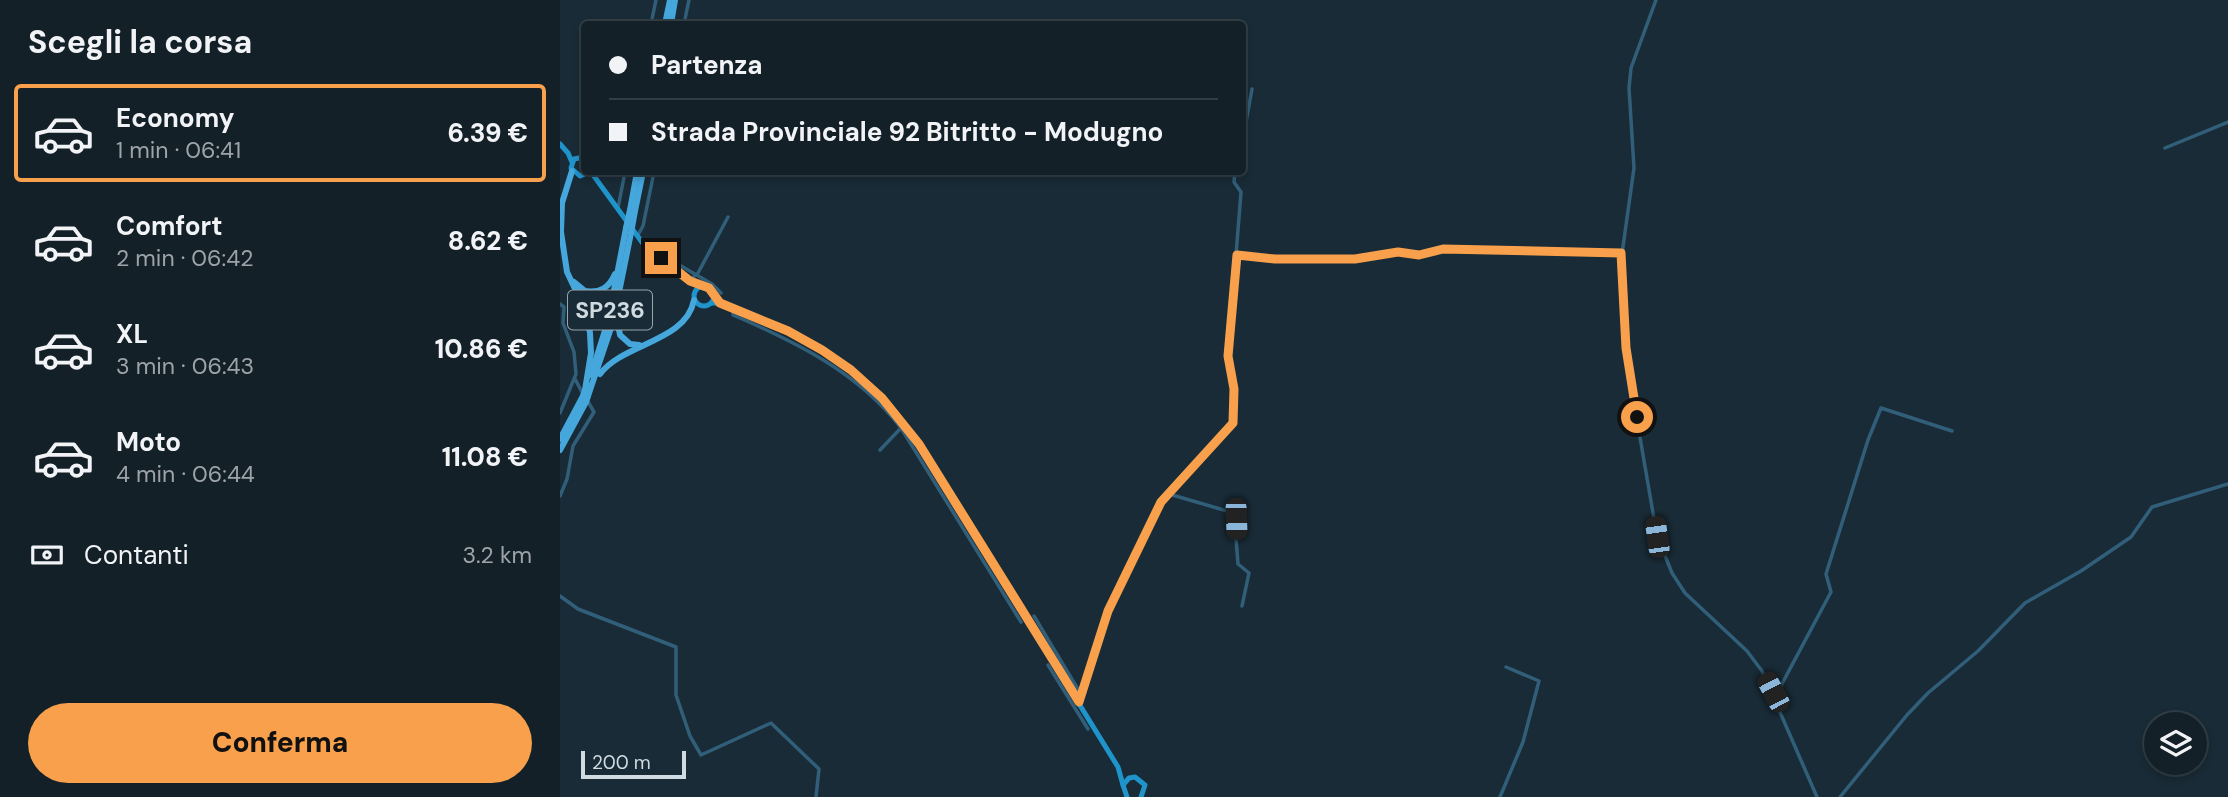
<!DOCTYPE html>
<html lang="it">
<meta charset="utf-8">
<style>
:root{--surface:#132028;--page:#202d34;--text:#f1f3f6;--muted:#9da3a8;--line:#323e45;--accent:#f8a04b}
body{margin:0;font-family:"DM Sans",sans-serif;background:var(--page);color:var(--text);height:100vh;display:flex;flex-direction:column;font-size:26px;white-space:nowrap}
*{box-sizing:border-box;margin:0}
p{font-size:23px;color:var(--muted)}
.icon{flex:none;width:38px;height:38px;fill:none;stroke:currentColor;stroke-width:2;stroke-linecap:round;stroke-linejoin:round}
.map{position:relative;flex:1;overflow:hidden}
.drawer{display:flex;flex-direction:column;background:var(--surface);width:560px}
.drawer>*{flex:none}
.guide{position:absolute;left:21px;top:21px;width:665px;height:154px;border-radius:7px;box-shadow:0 4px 10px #0003,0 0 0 2px var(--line);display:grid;align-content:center;height:154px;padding:0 28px;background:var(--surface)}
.fabs{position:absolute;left:1584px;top:712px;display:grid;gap:14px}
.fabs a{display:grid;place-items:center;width:63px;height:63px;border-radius:50%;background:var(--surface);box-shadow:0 4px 10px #0003,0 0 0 2px var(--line);font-size:35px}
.scale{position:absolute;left:21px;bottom:18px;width:105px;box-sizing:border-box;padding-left:7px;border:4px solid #cfdae1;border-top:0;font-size:19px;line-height:24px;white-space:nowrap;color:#cfdae1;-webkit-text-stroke:5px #192b36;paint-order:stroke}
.end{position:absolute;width:32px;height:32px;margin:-16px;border:9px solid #f8a04b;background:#111;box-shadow:0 0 0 4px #111}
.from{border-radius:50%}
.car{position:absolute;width:21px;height:42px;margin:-21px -10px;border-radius:9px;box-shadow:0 0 5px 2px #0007;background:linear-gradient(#222 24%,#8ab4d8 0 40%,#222 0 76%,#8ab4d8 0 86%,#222 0)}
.guide b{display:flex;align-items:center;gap:24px;height:66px;font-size:26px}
.guide b+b{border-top:2px solid var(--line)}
.guide i{width:18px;height:18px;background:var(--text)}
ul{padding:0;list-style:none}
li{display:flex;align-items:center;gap:21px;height:98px;margin:0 14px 10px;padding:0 14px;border:4px solid transparent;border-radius:7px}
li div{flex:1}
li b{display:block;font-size:26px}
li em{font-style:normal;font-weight:800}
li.active{border-color:var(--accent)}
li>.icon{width:63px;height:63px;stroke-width:1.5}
h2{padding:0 28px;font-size:32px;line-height:84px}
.pay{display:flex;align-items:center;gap:18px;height:77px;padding:0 28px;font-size:26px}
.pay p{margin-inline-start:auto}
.button{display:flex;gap:14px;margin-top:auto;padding:14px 28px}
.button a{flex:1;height:80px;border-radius:42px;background:var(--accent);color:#111;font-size:28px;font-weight:800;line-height:80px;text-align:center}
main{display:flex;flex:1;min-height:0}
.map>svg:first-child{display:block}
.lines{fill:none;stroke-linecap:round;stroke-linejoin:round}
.minor{stroke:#315f7a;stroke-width:3.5}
.major{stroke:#1f94cb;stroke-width:5}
.highway{stroke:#45a7dc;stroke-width:6}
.highway-bridge{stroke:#45a7dc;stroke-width:6}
.route{stroke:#f8a04b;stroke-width:9}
.labels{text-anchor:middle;stroke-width:7;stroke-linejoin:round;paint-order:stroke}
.shield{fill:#192b36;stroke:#98a6ae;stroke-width:2}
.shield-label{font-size:23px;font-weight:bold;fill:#cfdae1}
</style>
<main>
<section class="drawer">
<h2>Scegli la corsa</h2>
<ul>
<li class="active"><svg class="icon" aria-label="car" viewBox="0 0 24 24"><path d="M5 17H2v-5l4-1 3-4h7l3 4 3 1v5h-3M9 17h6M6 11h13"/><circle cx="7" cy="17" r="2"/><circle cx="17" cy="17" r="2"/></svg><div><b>Economy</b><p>1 min · 06:41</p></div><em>6.39 €</em></li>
<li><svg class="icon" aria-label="car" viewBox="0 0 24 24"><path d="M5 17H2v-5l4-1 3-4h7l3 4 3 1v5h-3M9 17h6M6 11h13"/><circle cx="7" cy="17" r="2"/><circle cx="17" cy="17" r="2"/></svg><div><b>Comfort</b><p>2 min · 06:42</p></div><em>8.62 €</em></li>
<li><svg class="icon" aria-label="car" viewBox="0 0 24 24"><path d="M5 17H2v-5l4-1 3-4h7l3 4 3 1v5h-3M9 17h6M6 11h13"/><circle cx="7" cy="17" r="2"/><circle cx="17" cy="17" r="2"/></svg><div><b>XL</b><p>3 min · 06:43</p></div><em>10.86 €</em></li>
<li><svg class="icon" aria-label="car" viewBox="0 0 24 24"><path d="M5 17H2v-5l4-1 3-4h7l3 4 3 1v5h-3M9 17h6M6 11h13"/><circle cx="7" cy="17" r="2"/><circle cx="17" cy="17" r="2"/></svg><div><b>Moto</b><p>4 min · 06:44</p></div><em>11.08 €</em></li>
</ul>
<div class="pay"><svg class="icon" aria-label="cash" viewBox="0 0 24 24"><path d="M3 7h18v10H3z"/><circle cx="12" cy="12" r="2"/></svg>Contanti<p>3.2 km</p></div>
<div class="button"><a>Conferma</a></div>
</section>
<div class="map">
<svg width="1668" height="797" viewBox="0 0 1668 797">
<rect width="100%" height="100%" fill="#192b36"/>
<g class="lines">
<g class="minor">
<path d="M1096 0 1071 68 1069 88 1074 168 1061 261 1067 362 1097 536 1112 573 1125 593 1187 651 1202 671 1257 797"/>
<path d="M91 24 96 0"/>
<path d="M124 24 129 0"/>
<path d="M682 144 692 89"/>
<path d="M1605 148 1668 122"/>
<path d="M58 208 65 172"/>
<path d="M78 235 83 226 94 172"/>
<path d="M677 255 715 259H795L838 252 859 255 883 249 1061 253"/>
<path d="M101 258 104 256 152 284 161 293"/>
<path d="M130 280 138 273 168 217"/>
<path d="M0 304 4 307 3 323 14 352 16 374 0 413"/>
<path d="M173 308V315C236 342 299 373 341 428L320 450"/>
<path d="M15 379 23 394"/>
<path d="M341 428 461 622"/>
<path d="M609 494 674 513 678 564 689 573 682 606"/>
<path d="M0 496 7 479 13 446 34 412 27 400"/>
<path d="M0 596 18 609 116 647V695L130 736 141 755 211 723 259 769 256 797"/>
<path d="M474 616 522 696"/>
<path d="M488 665 528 729"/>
<path d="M1216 695 1271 592 1266 574 1308 440 1321 408 1392 431"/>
<path d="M519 702 548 611 601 502 673 423 674 389 668 356 681 192 674 182 675 172"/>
<path d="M940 797 963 742 979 681 946 667"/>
<path d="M1280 797 1347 715 1368 693 1418 651 1465 603 1521 571 1571 537 1592 507 1668 484"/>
</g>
<g class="major">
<path d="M0 144 8 153 12 162"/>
<path d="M24 157 14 159 11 168 20 176 29 172"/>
<path d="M31 172 84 245 130 280 144 286"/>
<circle cx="144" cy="296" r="10"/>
<path d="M151 303C166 302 182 311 196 317 264 345 317 385 359 444L558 767 563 785"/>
<path d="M567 797 563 785 569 778 575 777 585 785 581 797"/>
</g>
<g class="highway">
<path d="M105 24 110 0"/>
<path d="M111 24 115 0"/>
<path d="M12 171 2 203 1 232 7 272 26 312 30 333 31 353 25 390"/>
<path d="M70 210 77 172"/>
<path d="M75 211 83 172"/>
<path d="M14 282 25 291C40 293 49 288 55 274"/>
<path d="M57 320 60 335 70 344 79 345"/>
<path d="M40 374C63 343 126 342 134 300"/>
<path d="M31 375 48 321 66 228"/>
<path d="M28 396 53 322 71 233"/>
<path d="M0 439 23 396"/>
<path d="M0 450 26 402"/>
</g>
<g class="highway-bridge">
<path d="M66 228 70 210"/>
<path d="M71 233 75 211"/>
<path d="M23 396 25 390"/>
<path d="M26 402 28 396"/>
</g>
</g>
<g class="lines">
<path class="route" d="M101 258 130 281 149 288 160 303 228 331 262 350 291 370 322 398 359 444 519 702 548 611 601 502 673 423 674 389 668 356 677 255 715 259H795L838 252 859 255 883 249 1061 253 1066 348 1077 417"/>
</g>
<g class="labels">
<rect class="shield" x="8" y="290.5" width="84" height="39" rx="5"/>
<g class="shield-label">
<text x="50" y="318">SP236</text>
</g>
</g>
</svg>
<div class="fabs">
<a><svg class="icon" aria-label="layers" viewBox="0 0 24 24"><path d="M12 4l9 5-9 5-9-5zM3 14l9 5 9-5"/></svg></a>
</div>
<div class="scale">200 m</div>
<i class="end from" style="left:1077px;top:417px"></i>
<i class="end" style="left:101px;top:258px"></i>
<i class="car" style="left:676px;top:519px;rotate:178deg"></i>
<i class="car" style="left:1097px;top:537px;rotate:352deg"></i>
<i class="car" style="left:1213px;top:692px;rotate:332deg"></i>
<div class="guide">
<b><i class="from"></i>Partenza</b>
<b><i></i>Strada Provinciale 92 Bitritto - Modugno</b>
</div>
</div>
</main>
